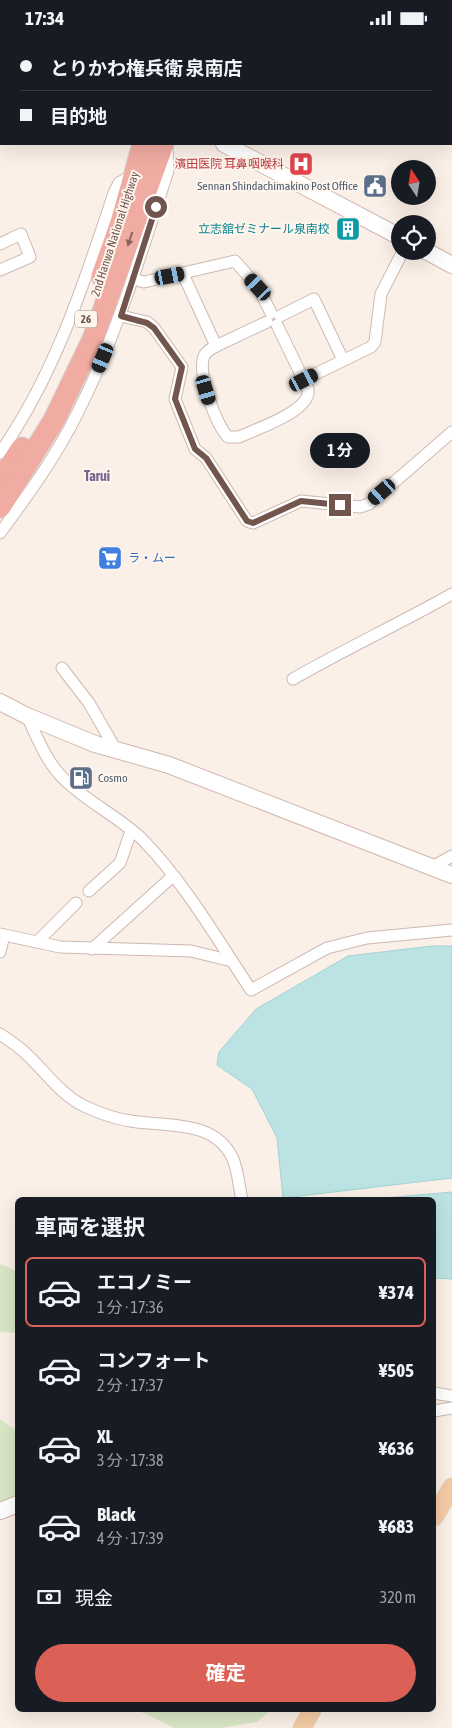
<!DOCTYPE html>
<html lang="ja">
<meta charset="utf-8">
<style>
:root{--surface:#171b24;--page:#20242c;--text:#f1f3f6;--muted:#9ea1a6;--line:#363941;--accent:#db6055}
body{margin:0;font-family:"Asap Condensed","Noto Sans JP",sans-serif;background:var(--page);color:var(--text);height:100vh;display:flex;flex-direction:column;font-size:19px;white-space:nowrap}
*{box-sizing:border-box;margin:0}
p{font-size:16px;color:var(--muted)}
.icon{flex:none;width:28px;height:28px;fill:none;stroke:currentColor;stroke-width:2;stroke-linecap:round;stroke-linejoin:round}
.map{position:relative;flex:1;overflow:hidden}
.side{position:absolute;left:15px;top:1162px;width:421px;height:515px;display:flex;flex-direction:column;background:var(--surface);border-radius:8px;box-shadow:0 5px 20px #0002}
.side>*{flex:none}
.hud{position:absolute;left:0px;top:0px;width:452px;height:110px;box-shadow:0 5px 20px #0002;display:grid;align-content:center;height:110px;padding:0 20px;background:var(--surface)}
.needle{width:32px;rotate:348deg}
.fabs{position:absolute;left:391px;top:125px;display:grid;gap:10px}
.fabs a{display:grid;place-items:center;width:45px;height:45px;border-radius:50%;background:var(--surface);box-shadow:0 5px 20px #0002;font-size:25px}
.end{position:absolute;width:22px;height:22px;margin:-11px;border:6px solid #72554d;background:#fff;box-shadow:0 0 0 2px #fff}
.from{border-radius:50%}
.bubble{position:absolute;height:35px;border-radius:18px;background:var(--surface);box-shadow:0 5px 20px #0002;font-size:16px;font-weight:700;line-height:35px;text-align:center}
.car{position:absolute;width:15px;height:30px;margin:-15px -8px;border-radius:6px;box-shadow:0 0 4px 1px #0007;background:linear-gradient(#222 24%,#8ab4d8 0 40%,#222 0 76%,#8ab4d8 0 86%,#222 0)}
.hud b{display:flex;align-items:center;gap:18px;height:48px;font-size:19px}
.hud b+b{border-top:1px solid var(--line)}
.hud i{width:12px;height:12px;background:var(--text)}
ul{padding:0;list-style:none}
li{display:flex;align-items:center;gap:15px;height:70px;margin:0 10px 8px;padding:0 10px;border:2px solid transparent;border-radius:8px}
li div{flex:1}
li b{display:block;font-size:19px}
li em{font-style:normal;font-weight:700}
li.current{border-color:var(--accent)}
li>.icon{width:45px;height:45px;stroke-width:1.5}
h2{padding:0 20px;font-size:22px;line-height:60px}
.pay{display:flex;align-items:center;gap:12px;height:55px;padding:0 20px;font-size:19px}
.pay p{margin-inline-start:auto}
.action{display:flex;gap:10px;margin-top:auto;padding:10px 20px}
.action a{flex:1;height:58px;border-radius:30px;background:var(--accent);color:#fff;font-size:20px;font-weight:700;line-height:58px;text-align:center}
.status{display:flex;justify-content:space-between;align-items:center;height:35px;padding:0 25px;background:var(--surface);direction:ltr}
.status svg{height:14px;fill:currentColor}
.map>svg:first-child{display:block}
.green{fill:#d8e7c6}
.water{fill:#bce3e3;stroke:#a3d3d4}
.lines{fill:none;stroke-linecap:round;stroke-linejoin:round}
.street-casing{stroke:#ceb9b1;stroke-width:13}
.secondary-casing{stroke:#d0b8ae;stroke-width:18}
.primary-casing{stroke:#d8cfcd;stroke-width:19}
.highway-casing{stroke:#d8cfcd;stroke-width:23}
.street{stroke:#fff;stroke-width:11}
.secondary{stroke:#fff;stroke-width:16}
.primary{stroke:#f4cba4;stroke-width:18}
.highway{stroke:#f0aca2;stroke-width:21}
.oneway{fill:#8b665e}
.route{stroke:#72554d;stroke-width:6}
.labels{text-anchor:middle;stroke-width:4;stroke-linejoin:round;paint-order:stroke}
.shield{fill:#fef5ed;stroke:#9c857d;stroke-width:1}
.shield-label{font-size:11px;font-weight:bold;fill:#72554d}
.health-label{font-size:12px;fill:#be3a42;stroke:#fef5ed;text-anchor:end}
.service-label{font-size:12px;fill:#4e5e75;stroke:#fef5ed;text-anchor:end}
.culture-label{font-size:12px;fill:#0d838f;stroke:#fef5ed;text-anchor:end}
.street-label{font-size:12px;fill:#72554d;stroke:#fef5ed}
.shop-label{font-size:12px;fill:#366cbe;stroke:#fef5ed;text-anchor:start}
.neighbourhood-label{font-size:14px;font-weight:bold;fill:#7a658e;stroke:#fef5ed}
</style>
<div class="status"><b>17:34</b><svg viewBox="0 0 49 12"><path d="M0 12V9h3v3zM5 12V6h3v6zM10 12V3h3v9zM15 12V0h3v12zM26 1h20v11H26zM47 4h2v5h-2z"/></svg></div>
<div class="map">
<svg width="452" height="1693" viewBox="0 0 452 1693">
<rect width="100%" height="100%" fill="#fbf0e7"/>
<g class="green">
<path d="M0 1229 17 1236V1298L0 1297Z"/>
<path d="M0 1384 18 1397 17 1469 0 1476Z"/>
<path d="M137 1675H271L257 1687 221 1693H175Z"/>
</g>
<g class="water">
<path d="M432 911H452V1143L283 1163 277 1103 252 1054 217 1030 219 1017 256 974 348 921Z"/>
<path d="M452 1157V1244L434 1243V1165H361Z"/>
</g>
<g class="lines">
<defs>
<g id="street">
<path d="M44 1 45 0"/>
<path d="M163 1 164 0"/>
<path d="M211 1V0"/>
<path d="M294 1 295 0"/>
<path d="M0 209 21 199 30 222 0 235"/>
<path d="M183 239 216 311"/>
<path d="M133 244 144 247 235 226 258 252 271 278"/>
<path d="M121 281 147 287 154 293 182 332 175 364 195 414 206 423 247 486 253 488 301 466 360 472 369 469 452 397"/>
<path d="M280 281 314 264 343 325"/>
<path d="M267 287 216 311C211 314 206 316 204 321 197 338 216 390 228 402H239C256 394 312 376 308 354L277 290"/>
<path d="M303 345 371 312 375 307 381 259 403 216"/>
<path d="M0 418C55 339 84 249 114 158L119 148 134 139"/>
<path d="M0 498C28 460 57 420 78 377 117 300 141 218 168 136L167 113"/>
<path d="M62 633 89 668 116 715"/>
<path d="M293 644C345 614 399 589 452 559"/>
<path d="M27 681C38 704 47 729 66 746 89 768 119 782 142 804 185 848 217 904 251 955L327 913 367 903 452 895"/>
<path d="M432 832 452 821"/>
<path d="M89 856 120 828 131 796"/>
<path d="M0 899 60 912 191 916 232 926"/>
<path d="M37 907 76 868"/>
<path d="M92 914 173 841"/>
<path d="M0 917 4 900"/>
<path d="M0 999C7 1004 15 1009 22 1015 43 1033 59 1059 84 1071 99 1078 115 1084 131 1086 167 1092 215 1084 233 1124 238 1136 239 1152 242 1165"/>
<path d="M434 1358 452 1361"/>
<path d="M434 1376 452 1373"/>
</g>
<g id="secondary">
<path d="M7 0 10 1"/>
<path d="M224 109 400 202"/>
<path d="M426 216 452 230"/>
<path d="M0 667 27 681 95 709 169 730 452 840"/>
<path d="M0 1476 18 1469"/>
</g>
<g id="primary">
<path d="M434 1482 452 1452"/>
<path d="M302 1693 312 1675"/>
</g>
<g id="highway">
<path d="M178 1V0"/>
<path d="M198 1V0"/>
<path d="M102 241 121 188 143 109"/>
<path d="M0 446 22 413"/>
<path d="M0 472 54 385 93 304 163 109"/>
</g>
</defs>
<use href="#street" class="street-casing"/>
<use href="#secondary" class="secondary-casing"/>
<use href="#primary" class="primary-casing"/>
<use href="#highway" class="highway-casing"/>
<use href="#street" class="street"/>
<use href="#secondary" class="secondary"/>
<use href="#primary" class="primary"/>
<use href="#highway" class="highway"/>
</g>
<defs><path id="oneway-solid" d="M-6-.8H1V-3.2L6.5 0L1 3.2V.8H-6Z" transform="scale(1.25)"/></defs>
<use class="oneway" href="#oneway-solid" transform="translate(130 204) rotate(108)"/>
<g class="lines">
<path class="route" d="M156 172 121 281 147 288 154 293 182 332 175 364 195 414 206 423 247 486 253 488 301 466 340 470"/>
</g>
<defs>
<symbol id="hospital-square" viewBox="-11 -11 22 22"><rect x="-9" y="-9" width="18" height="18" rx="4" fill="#e0444e" stroke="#fef5ed"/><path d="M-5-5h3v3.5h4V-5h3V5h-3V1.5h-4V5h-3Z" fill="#fff"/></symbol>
<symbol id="civic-square" viewBox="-11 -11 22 22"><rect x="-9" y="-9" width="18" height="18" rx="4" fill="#5c6f8a" stroke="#fef5ed"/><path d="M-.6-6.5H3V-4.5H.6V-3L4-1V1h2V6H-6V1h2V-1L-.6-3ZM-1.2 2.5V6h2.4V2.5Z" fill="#fff"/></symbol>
<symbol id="building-square" viewBox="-11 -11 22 22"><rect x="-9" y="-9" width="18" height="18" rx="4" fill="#0f9aa8" stroke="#fef5ed"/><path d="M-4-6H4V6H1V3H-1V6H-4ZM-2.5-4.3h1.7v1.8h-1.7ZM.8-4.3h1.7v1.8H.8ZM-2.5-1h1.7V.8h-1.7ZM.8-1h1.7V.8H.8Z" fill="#fff"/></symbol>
<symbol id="supermarket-square" viewBox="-11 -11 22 22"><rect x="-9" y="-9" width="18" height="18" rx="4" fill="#3f7fe0" stroke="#fef5ed"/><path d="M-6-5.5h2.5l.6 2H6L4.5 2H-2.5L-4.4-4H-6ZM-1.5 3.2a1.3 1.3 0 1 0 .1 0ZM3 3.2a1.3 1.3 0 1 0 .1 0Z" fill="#fff"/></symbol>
<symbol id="fuel-square" viewBox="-11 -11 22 22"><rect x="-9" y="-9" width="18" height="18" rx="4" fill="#5c6f8a" stroke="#fef5ed"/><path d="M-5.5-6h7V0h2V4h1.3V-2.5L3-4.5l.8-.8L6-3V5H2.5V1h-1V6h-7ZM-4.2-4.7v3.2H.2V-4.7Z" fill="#fff"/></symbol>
</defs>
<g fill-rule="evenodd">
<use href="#hospital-square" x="287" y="115" width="28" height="28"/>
<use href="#civic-square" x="361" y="137" width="28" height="28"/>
<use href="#building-square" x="334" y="180" width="28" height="28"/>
<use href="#supermarket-square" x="96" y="509" width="28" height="28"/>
<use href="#fuel-square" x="67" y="729" width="28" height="28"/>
</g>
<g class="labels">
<rect class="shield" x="75" y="275.5" width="22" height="17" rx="4"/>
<g class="shield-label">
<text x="86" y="288">26</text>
</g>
<g class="health-label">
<text x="284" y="133">濱田医院 耳鼻咽喉科</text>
</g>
<g class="service-label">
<text x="358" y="155">Sennan Shindachimakino Post Office</text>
<text x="98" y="747" text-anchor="start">Cosmo</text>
</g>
<g class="culture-label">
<text x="330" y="198">立志舘ゼミナール泉南校</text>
</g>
<g class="street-label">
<text transform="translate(115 199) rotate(-72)" y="4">2nd Hanwa National Highway</text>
</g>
<g class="shop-label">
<text x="128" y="527">ラ・ムー</text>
</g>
<g class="neighbourhood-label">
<text x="97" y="446">Tarui</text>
</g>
</g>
</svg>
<div class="fabs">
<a><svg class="needle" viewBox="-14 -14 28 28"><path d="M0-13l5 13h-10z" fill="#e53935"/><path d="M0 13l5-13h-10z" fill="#9ea1a6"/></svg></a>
<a><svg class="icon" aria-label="locate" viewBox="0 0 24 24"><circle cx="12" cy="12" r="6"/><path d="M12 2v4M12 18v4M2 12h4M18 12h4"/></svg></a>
</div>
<i class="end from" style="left:156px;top:172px"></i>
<i class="end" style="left:340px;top:470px"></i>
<div class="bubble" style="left:310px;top:398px;width:60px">1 分</div>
<i class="car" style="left:170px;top:241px;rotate:79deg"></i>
<i class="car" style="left:258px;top:252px;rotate:317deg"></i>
<i class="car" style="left:103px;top:323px;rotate:203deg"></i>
<i class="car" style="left:304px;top:345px;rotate:63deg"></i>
<i class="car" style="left:206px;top:355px;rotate:163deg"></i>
<i class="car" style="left:382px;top:457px;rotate:229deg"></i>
<div class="hud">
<b><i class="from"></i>とりかわ権兵衛 泉南店</b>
<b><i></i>目的地</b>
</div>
<section class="side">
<h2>車両を選択</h2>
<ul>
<li class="current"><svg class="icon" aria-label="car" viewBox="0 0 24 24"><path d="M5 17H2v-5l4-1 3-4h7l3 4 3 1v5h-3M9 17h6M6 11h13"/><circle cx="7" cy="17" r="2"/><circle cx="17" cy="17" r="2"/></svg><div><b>エコノミー</b><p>1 分 · 17:36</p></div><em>¥374</em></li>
<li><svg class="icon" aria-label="car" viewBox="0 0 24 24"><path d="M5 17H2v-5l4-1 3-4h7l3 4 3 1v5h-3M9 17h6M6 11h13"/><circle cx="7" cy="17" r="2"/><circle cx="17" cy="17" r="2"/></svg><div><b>コンフォート</b><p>2 分 · 17:37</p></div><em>¥505</em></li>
<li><svg class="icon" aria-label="car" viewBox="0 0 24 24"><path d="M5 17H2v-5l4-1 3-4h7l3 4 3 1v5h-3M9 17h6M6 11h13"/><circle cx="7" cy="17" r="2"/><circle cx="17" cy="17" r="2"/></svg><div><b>XL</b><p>3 分 · 17:38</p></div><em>¥636</em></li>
<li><svg class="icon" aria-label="car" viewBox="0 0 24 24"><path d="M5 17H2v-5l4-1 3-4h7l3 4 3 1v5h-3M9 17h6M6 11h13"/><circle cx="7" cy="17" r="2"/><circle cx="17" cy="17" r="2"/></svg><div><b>Black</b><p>4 分 · 17:39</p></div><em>¥683</em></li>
</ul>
<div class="pay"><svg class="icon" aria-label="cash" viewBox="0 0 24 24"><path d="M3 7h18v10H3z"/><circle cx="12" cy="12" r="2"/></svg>現金<p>320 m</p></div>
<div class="action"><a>確定</a></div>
</section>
</div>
